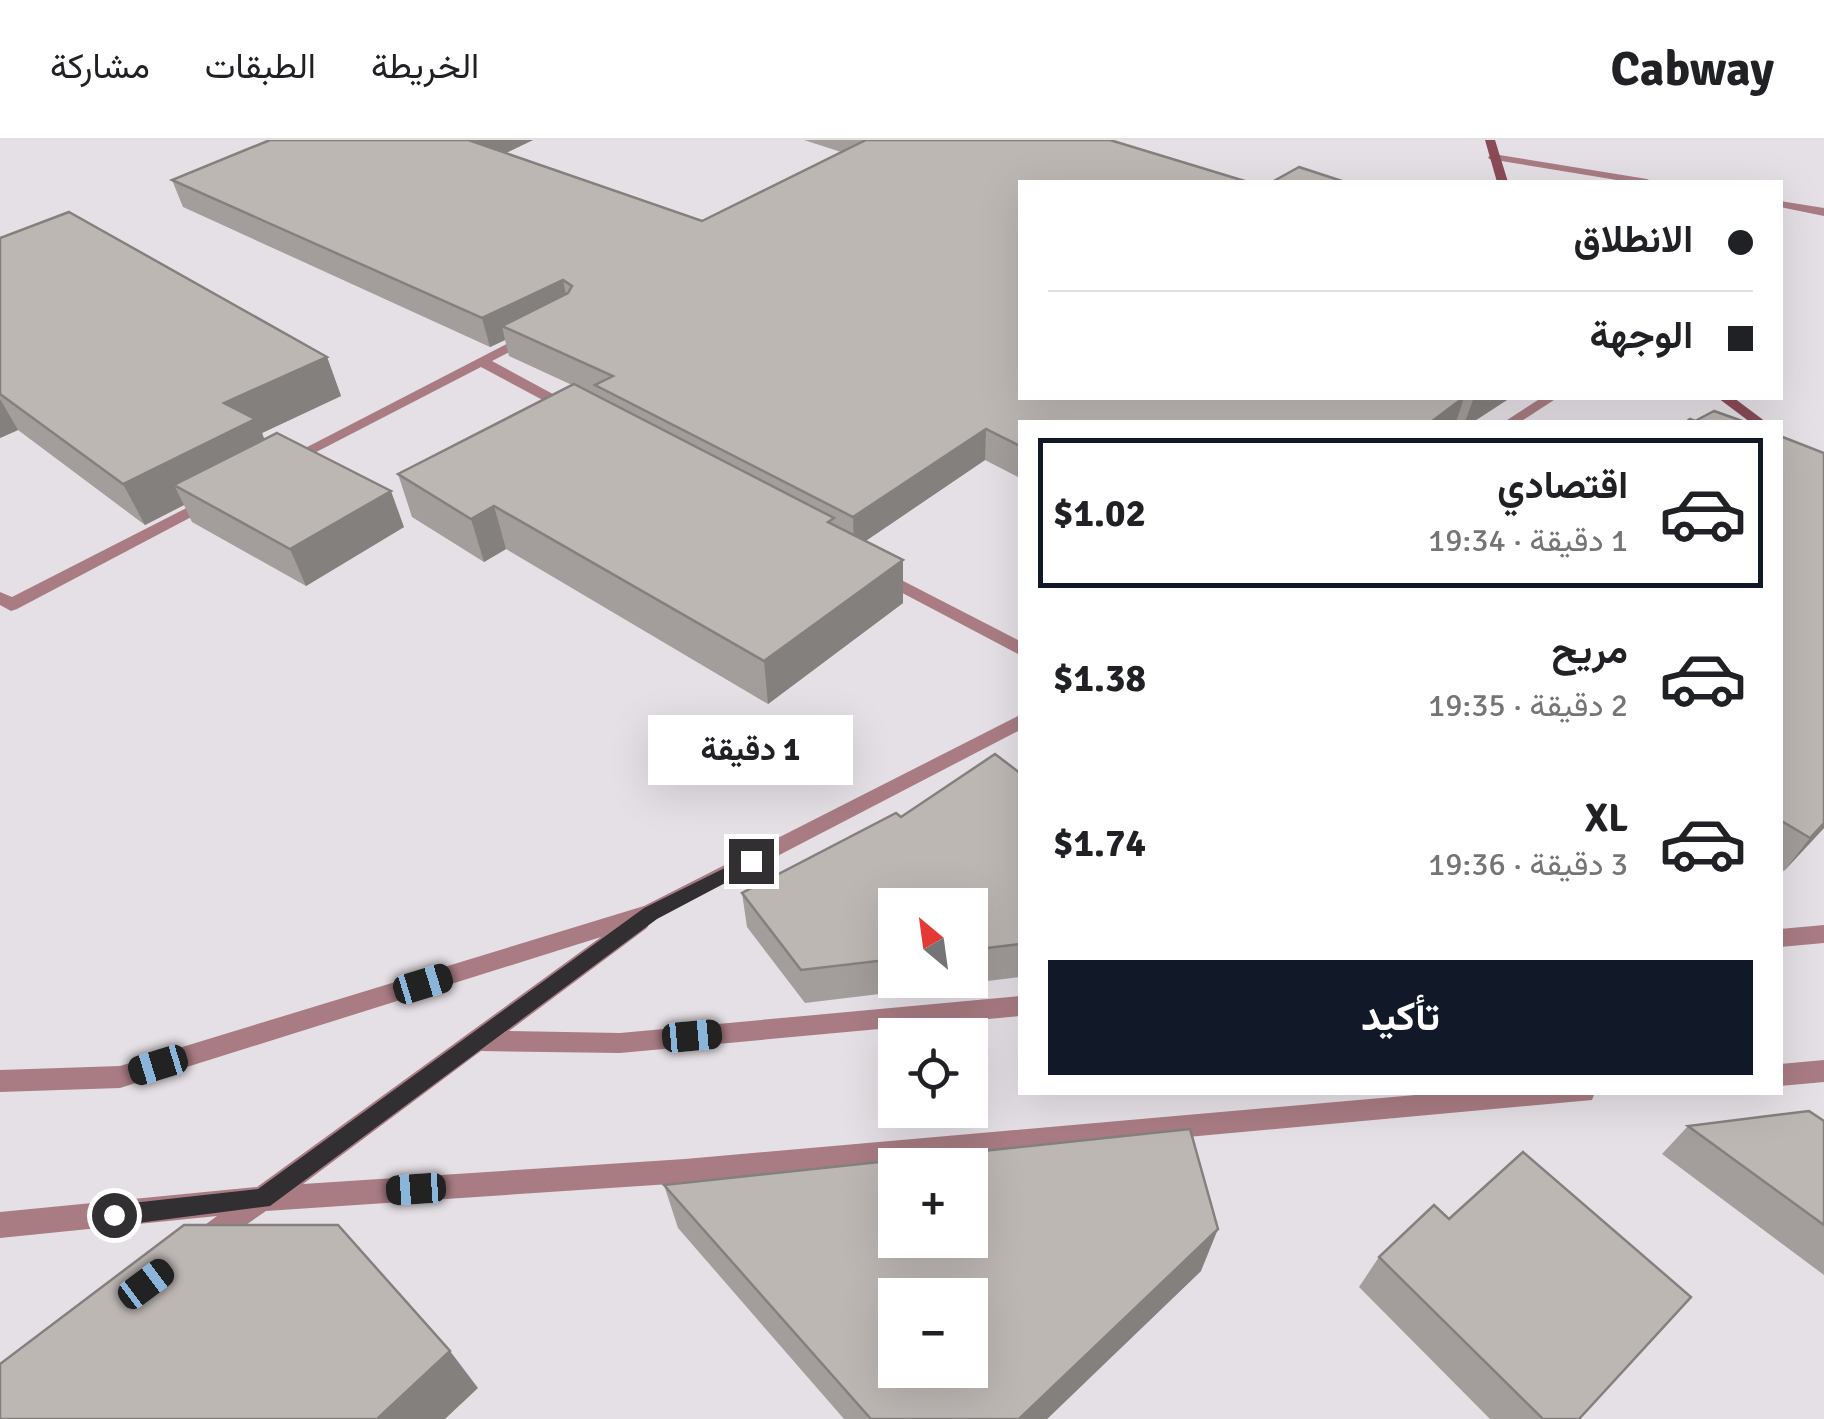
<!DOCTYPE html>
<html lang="ar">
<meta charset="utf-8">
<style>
:root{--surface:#fff;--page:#f6f6f6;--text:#202124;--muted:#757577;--line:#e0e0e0;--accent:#111827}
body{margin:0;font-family:Signika,Vazirmatn,sans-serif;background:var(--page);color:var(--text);direction:rtl;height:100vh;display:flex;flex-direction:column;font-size:38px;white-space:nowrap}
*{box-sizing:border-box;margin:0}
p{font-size:32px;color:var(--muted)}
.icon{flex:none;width:55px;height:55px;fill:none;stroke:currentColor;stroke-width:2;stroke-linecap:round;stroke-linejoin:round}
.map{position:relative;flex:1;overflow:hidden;direction:ltr}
.drawer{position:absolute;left:1018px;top:280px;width:765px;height:675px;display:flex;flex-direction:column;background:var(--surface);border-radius:0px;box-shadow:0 10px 40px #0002;direction:rtl}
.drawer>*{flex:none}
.top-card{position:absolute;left:1018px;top:40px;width:765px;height:220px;border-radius:0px;box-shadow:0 10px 40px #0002;direction:rtl;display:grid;align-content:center;height:220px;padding:0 30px;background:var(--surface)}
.needle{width:65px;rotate:331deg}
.controls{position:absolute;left:878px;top:748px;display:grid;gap:20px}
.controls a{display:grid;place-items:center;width:110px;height:110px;border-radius:0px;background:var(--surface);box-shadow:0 10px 40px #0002;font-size:50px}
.end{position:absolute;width:45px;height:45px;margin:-22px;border:12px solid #312f31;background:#fff;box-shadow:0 0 0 5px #fff}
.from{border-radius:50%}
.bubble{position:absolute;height:70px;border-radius:0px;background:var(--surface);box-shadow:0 10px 40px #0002;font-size:32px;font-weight:700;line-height:70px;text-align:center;direction:rtl}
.car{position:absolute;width:30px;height:60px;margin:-30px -15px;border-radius:12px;box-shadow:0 0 8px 2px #0007;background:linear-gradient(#222 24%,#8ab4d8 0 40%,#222 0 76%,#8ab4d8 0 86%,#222 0)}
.top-card b{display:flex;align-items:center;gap:35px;height:95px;font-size:38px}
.top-card b+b{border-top:2px solid var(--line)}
.top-card i{width:25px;height:25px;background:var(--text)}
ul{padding:18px 0 0;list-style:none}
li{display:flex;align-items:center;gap:30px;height:150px;margin:0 20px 15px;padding:0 10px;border:5px solid transparent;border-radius:0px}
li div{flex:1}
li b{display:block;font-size:38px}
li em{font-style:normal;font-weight:700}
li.on{border-color:var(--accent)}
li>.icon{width:90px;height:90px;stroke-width:1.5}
.cta{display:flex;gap:20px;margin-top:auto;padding:20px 30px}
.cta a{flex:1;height:115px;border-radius:0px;background:var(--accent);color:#fff;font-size:40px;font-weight:700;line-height:115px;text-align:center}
header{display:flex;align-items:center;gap:60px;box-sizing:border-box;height:140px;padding:0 50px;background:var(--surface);border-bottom:2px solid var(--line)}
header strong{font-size:48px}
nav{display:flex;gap:55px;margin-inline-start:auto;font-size:35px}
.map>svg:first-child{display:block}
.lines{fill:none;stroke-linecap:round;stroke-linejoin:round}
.street{fill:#a97c83;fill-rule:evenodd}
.secondary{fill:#8a4b57;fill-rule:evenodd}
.wall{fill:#a39d9b;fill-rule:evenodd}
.shaded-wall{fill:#84807e}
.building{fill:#bdb7b4;stroke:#84807e;stroke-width:2.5;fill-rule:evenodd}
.route{fill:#312f31}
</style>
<header>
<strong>Cabway</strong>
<nav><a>الخريطة</a><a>الطبقات</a><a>مشاركة</a></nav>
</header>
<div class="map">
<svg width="1824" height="1279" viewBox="0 0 1824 1279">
<rect width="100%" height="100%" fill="#e5e0e5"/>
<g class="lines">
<g class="street">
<path d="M1493 14 1647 39 1653 42H1629L1489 19 1488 17Z"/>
<path d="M1780 61 1824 68V76L1780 67Z"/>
<path d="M530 192 537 196 535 199 492 221 577 267V273H567L481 227 295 323H285L282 320Z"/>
<path d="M1541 258H1557L1520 282H1504Z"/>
<path d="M210 356 218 361 216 364 17 469 11 471 0 465V452L12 457Z"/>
<path d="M880 429 1020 501V515L874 438V430Z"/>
<path d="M1020 575V590L650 782 647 788 509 891 620 893 1020 856V876L620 913 481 911 303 1044 685 1019 1450 952H1595L1592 960 685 1043 266 1071 207 1112 198 1108 194 1099 198 1090 217 1076 0 1098V1072L257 1047 601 797 120 948 0 952V930L120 926 644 766Z"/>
<path d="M1824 785V803L1780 807V789Z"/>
<path d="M1824 920V942L1780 946V924Z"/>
</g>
<g class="secondary">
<path d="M1485 0H1495L1508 42H1497Z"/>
<path d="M1718 258H1734L1766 282H1750Z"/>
</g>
</g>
<g class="wall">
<path d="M270 0H533L506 13 702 81 841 12 804 0H1110L1020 258H1510L1473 282H1020V338L985 320 865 401 903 463 768 564 506 409 484 422 412 377 398 334 572 245 509 216 505 200 490 207 183 67 172 40Z"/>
<path d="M0 98 327 217 341 256 262 293 264 299 404 387 306 446 192 382 184 365 145 385 18 290 0 298Z"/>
<path d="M1780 296 1824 313V688L1784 731 1780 729Z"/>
<path d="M1020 633V837L805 863 747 787 742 753 901 677ZM895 765H970V840H895Z"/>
<path d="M1824 981V1135L1662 1014 1688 986Z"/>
<path d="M664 1045 1201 1131 1047 1279H844L678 1088Z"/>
<path d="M1449 1079 1579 1279H1490L1359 1147 1379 1117Z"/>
</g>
<g class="shaded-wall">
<path d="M472 0H533L477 27Z"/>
<path d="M563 140 569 169 502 186 505 200 490 207 482 178Z"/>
<path d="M327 217 341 256 262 293 272 319 174 345 184 365 145 385 123 344 224 263Z"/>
<path d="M1463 258H1464L1456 282H1431Z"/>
<path d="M1476 258H1510L1473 282H1465L1473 260Z"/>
<path d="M0 259 18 290 0 298Z"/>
<path d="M986 289 985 320 854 409 853 377Z"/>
<path d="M391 351 404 387 306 446 290 409Z"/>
<path d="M494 366 506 409 484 422 471 379Z"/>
<path d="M903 420V463L768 564 764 521Z"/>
<path d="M1824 683V688L1784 731 1810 698Z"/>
<path d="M1218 1089 1201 1131 1047 1279H1019Z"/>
<path d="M450 1211 478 1248 445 1279H377Z"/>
</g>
<g class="building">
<path d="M270 0H472L471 1 702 81 866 0H1110L1248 42H1020V258H1463L1431 282H1020V306L986 289 853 377 595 245 613 236 502 186 568 153 572 146 563 140 482 178 172 40Z"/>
<path d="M1299 27 1345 42H1272Z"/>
<path d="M69 72 327 217 224 263 255 279 123 344 0 254V98Z"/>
<path d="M574 244 834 378 828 382 903 420 764 521 494 366 471 379 398 334Z"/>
<path d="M1714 271 1745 282H1686L1690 279 1695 281Z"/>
<path d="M277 293 391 351 290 409 174 345Z"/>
<path d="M1780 296 1824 313V683L1810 698 1780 680Z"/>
<path d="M995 614 1020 633V804L970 810V765H895V819L801 830 742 753 896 673 901 677Z"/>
<path d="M1809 971 1824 981V1085L1688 986Z"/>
<path d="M1190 989 1218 1089 1019 1279H871L664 1045ZM895 1025H970V1100H895ZM895 1155H970V1230H895Z"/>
<path d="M1523 1012 1691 1157 1579 1279H1543L1379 1117 1434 1065 1449 1079Z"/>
<path d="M184 1085H338L450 1211 377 1279H0V1224Z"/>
</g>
<path class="route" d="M751 715 760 721 757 726 657 779 270 1066 114 1086 107 1083 104 1075 107 1068 114 1065 258 1049 644 768Z"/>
</svg>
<div class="controls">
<a><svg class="needle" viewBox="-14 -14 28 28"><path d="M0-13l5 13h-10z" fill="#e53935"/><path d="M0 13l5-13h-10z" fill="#757577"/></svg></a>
<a><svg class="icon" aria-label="locate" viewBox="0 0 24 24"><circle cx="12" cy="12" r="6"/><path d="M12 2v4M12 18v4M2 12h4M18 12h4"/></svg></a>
<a>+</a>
<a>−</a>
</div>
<i class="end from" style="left:114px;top:1075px"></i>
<i class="end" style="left:751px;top:721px"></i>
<div class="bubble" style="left:648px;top:575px;width:205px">1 دقيقة</div>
<i class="car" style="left:423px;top:844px;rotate:73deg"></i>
<i class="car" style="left:692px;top:896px;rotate:85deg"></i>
<i class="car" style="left:158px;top:925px;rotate:253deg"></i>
<i class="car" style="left:416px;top:1049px;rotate:266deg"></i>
<i class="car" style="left:146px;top:1144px;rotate:53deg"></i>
<div class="top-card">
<b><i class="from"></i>الانطلاق</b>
<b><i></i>الوجهة</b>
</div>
<section class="drawer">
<ul>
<li class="on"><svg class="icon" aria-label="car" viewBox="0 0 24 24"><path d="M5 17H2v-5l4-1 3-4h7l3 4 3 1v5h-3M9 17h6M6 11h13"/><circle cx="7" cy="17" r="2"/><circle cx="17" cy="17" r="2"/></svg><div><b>اقتصادي</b><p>1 دقيقة · 19:34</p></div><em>$1.02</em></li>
<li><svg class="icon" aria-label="car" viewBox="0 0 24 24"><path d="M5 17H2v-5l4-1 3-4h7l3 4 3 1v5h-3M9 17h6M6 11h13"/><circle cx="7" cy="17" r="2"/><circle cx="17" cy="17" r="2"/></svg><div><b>مريح</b><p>2 دقيقة · 19:35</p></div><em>$1.38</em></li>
<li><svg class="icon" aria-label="car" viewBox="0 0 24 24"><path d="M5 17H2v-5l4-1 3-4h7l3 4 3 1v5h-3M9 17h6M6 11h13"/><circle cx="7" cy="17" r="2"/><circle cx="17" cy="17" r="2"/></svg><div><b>XL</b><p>3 دقيقة · 19:36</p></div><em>$1.74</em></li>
</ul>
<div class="cta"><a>تأكيد</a></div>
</section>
</div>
